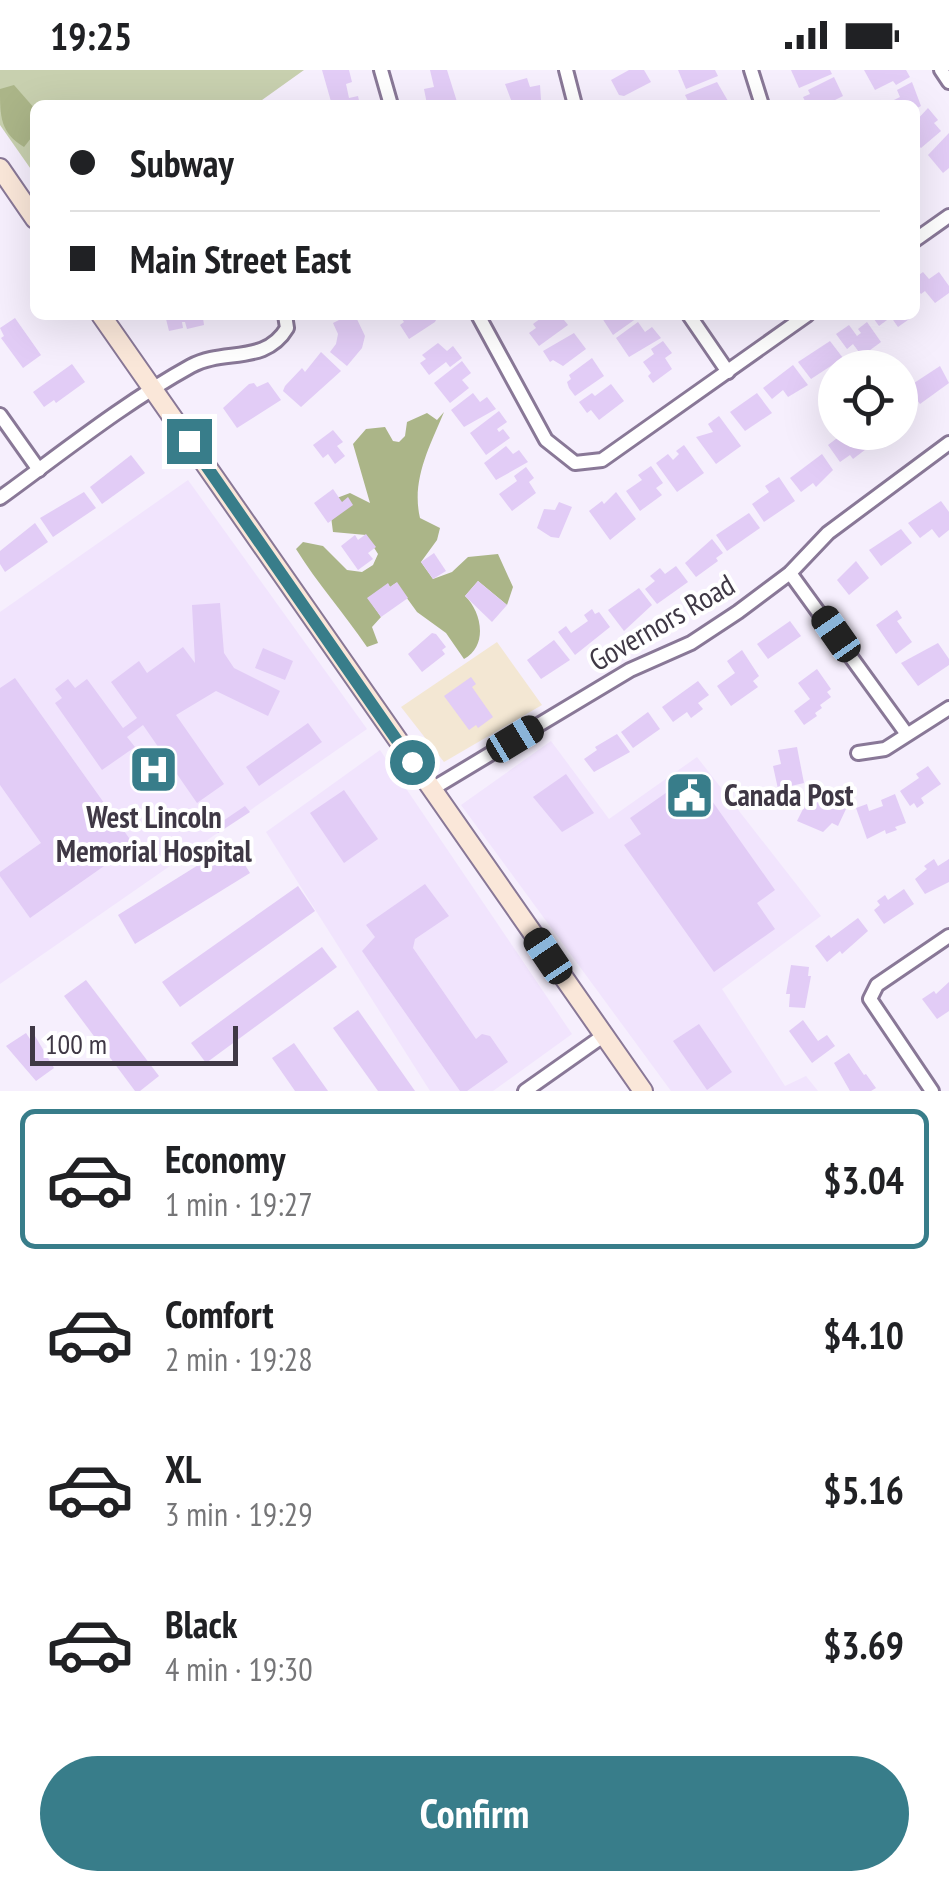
<!DOCTYPE html>
<meta charset="utf-8">
<style>
:root{--surface:#fff;--page:#f2f2f2;--text:#202124;--muted:#757577;--line:#e0e0e0;--accent:#387d8a}
body{margin:0;font-family:"PT Sans Narrow",sans-serif;background:var(--page);color:var(--text);height:100vh;display:flex;flex-direction:column;font-size:38px;white-space:nowrap}
*{box-sizing:border-box;margin:0}
p{font-size:32px;color:var(--muted)}
.icon{flex:none;width:55px;height:55px;fill:none;stroke:currentColor;stroke-width:2;stroke-linecap:round;stroke-linejoin:round}
.map{position:relative;height:1021px;overflow:hidden}
.side{display:flex;flex-direction:column;background:var(--surface);flex:1}
.side>*{flex:none}
.top-card{position:absolute;left:30px;top:30px;width:890px;height:220px;border-radius:15px;box-shadow:0 10px 40px #0002;display:grid;align-content:center;height:220px;padding:0 40px;background:var(--surface)}
.buttons{position:absolute;left:818px;top:280px;display:grid;gap:20px}
.buttons a{display:grid;place-items:center;width:100px;height:100px;border-radius:50%;background:var(--surface);box-shadow:0 10px 40px #0002;font-size:50px}
.scale{position:absolute;left:30px;bottom:25px;width:208px;box-sizing:border-box;padding-left:10px;border:5px solid #3f3845;border-top:0;font-size:28px;line-height:35px;white-space:nowrap;color:#3f3845;-webkit-text-stroke:8px #fff;paint-order:stroke}
.end{position:absolute;width:45px;height:45px;margin:-22px;border:12px solid #387d8a;background:#fff;box-shadow:0 0 0 5px #fff}
.from{border-radius:50%}
.car{position:absolute;width:30px;height:60px;margin:-30px -15px;border-radius:12px;box-shadow:0 0 8px 2px #0007;background:linear-gradient(#222 24%,#8ab4d8 0 40%,#222 0 76%,#8ab4d8 0 86%,#222 0)}
.top-card b{display:flex;align-items:center;gap:35px;height:95px;font-size:38px}
.top-card b+b{border-top:2px solid var(--line)}
.top-card i{width:25px;height:25px;background:var(--text)}
ul{padding:18px 0 0;list-style:none}
li{display:flex;align-items:center;gap:30px;height:140px;margin:0 20px 15px;padding:0 20px;border:5px solid transparent;border-radius:15px}
li div{flex:1}
li b{display:block;font-size:38px}
li em{font-style:normal;font-weight:700}
li.selected{border-color:var(--accent)}
li>.icon{width:90px;height:90px;stroke-width:1.5}
.button{display:flex;gap:20px;margin-top:auto;padding:20px 40px}
.button a{flex:1;height:115px;border-radius:60px;background:var(--accent);color:#fff;font-size:40px;font-weight:700;line-height:115px;text-align:center}
.status{display:flex;justify-content:space-between;align-items:center;height:70px;padding:0 50px;background:var(--surface);direction:ltr}
.status svg{height:28px;fill:currentColor}
.map>svg:first-child{display:block}
.built{fill:#f1e4fd}
.education{fill:#f3e7d3}
.green{fill:#c8d0af}
.forest{fill:#abb588}
.building{fill:#e2ccf6}
.lines{fill:none;stroke-linecap:round;stroke-linejoin:round}
.street-casing{stroke:#897897;stroke-width:18}
.secondary-casing{stroke:#897897;stroke-width:22}
.street{stroke:#fff;stroke-width:12}
.secondary{stroke:#fae7d9;stroke-width:18}
.route{stroke:#387d8a;stroke-width:12}
.labels{text-anchor:middle;stroke-width:8;stroke-linejoin:round;paint-order:stroke}
.street-label{font-size:30px;fill:#3f3845;stroke:#fff}
.poi-label{font-size:30px;font-weight:bold;fill:#3f3845;stroke:#fff;text-anchor:start}
</style>
<div class="status"><b>19:25</b><svg viewBox="0 0 49 12"><path d="M0 12V9h3v3zM5 12V6h3v6zM10 12V3h3v9zM15 12V0h3v12zM26 1h20v11H26zM47 4h2v5h-2z"/></svg></div>
<div class="map">
<svg width="949" height="1021" viewBox="0 0 949 1021">
<rect width="100%" height="100%" fill="#f6effd"/>
<g class="built">
<path d="M188 410 367 659 0 914V542Z"/>
<path d="M551 671 609 749 697 687 821 846 722 919 785 1016 806 1006 818 1021H671L461 735Z"/>
<path d="M380 680 572 964 493 1021H430L266 762Z"/>
</g>
<path class="education" d="M497 572 542 635 444 692 401 637Z"/>
<path class="green" d="M0 0H304L255 35H35V105L0 55Z"/>
<g class="forest">
<path d="M14 15 35 39V63L24 77C0 63 0 46 0 19Z"/>
<path d="M444 342C430 376 411 410 420 448L440 458 437 470 421 492 433 509 452 502 468 487 498 484 513 517 507 535 478 511 465 526C481 541 489 575 464 589L446 563 417 542 396 513 390 517 388 514 368 528 381 547 372 557 378 573 367 577C344 543 317 513 296 479L303 472 323 476 347 500 362 502 373 495 378 484 366 465 333 462 329 431 350 423 370 433 353 374 366 359 385 357 393 371 399 372 405 366 407 352 427 343 437 350Z"/>
</g>
<g class="building">
<path d="M322 0H349L352 12 346 14 349 28 358 26 360 35H332Z"/>
<path d="M430 0H447L458 35H439L438 32 427 34 424 19 434 17Z"/>
<path d="M629 0H644L651 12 624 26 619 25 611 10Z"/>
<path d="M678 0H715L718 6 686 19Z"/>
<path d="M791 0H830L832 4 799 18Z"/>
<path d="M864 0H906L910 7 896 15 893 11 875 20Z"/>
<path d="M834 7 843 26 825 35H807L803 27 810 24 808 20Z"/>
<path d="M527 8 530 17 540 15 541 30 531 32 532 35H513L505 14Z"/>
<path d="M717 12 728 31 718 35H690L685 25Z"/>
<path d="M912 12 921 36 915 39V35H894L892 31 900 27 897 20Z"/>
<path d="M928 38 938 50 934 53 941 61 921 78 915 72V52Z"/>
<path d="M949 63V98L943 103 928 85Z"/>
<path d="M923 202 929 209 939 202 949 216V223L935 233 925 221 921 224 915 216V208Z"/>
<path d="M165 245H209V247L203 248 204 255 187 259 185 252H182L183 258 169 261Z"/>
<path d="M349 245H355L365 266 362 278 347 296 330 282 336 274 338 264 333 253Z"/>
<path d="M399 245H435L437 248 435 252 409 269 400 255 404 252Z"/>
<path d="M545 245H560L568 255 539 276 529 263 536 258 533 254Z"/>
<path d="M607 245H635L637 248 613 265 602 248Z"/>
<path d="M871 245H915L898 257 891 247 879 256Z"/>
<path d="M15 248 41 285 23 298 1 268 4 266 0 258Z"/>
<path d="M638 252 645 262 652 257 661 268 629 287 616 268Z"/>
<path d="M867 252 881 272 862 286 853 274 847 279 836 264 849 255 857 266 861 263 858 259Z"/>
<path d="M574 263 586 279 563 296 553 290 550 292 543 281Z"/>
<path d="M663 271 672 283 665 288 672 299 653 313 648 306 651 303 643 292 654 284 651 279Z"/>
<path d="M830 271 843 288 811 309 798 292Z"/>
<path d="M438 273 447 281 453 276 462 288 450 297 446 292 429 305 420 293 426 289 422 285Z"/>
<path d="M321 282 341 301 301 337 283 321 285 316 302 298 305 302Z"/>
<path d="M592 288 604 306 575 326 569 318 567 312 571 309 569 305Z"/>
<path d="M462 291 471 303 462 310 469 318 450 333 434 313Z"/>
<path d="M72 294 85 312 56 333 54 330 44 337 33 322Z"/>
<path d="M793 295 808 315 788 327 783 320 772 329 763 318Z"/>
<path d="M940 296 949 313 920 334 908 317Z"/>
<path d="M268 312 281 330 237 358 223 338 249 314 254 313 257 317Z"/>
<path d="M611 314 624 331 599 350 591 340 587 343 579 332 592 323 595 326Z"/>
<path d="M473 323 480 332 487 327 496 339 464 357 451 340Z"/>
<path d="M757 323 772 343 745 361 730 342Z"/>
<path d="M499 341 507 352 497 359 499 362 503 359 510 368 486 385 470 363Z"/>
<path d="M719 346 741 376 716 394 696 367 713 362 708 354Z"/>
<path d="M333 360 343 372 337 376 345 386 335 394 328 384 323 388 313 375Z"/>
<path d="M845 362H859L870 376 853 389 850 385 840 392 828 375Z"/>
<path d="M684 375 704 403 677 422 656 393 668 384 673 390 679 384 676 381Z"/>
<path d="M506 376 513 384 519 380 528 392 496 410 484 393Z"/>
<path d="M822 384 833 400 816 417 813 413 801 422 790 408Z"/>
<path d="M131 385 145 403 102 434 90 417Z"/>
<path d="M651 396 663 413 656 418 662 425 640 441 626 421 642 410 638 405Z"/>
<path d="M526 397 534 408 529 412 536 423 512 441 499 424 517 411 514 406Z"/>
<path d="M779 407 795 431 764 452 752 434 769 422 765 416Z"/>
<path d="M333 419 342 432 348 427 353 435 328 453 314 433Z"/>
<path d="M84 422 96 438 53 467 40 448Z"/>
<path d="M616 422 636 449 610 470 589 441 602 431 604 434Z"/>
<path d="M941 431 949 442V460L939 468 932 459 920 468 908 453Z"/>
<path d="M559 432 572 437 559 468 551 467 537 458 544 439 555 440Z"/>
<path d="M749 443 760 458 727 481 716 465Z"/>
<path d="M35 453 48 472 5 502 0 494V481Z"/>
<path d="M901 459 912 473 881 496 869 480Z"/>
<path d="M366 464 376 477 368 483 373 489 358 500 341 476 355 465 358 470Z"/>
<path d="M712 469 723 483 716 488 718 491 696 507 685 493Z"/>
<path d="M434 483 446 501 433 509 421 492Z"/>
<path d="M856 491 869 508 849 525 837 510Z"/>
<path d="M676 496 688 512 657 534 645 519 655 511 650 506 660 498 665 504Z"/>
<path d="M478 511 507 535 492 552 465 526Z"/>
<path d="M397 512 408 528 381 547 367 528 388 513 390 517Z"/>
<path d="M639 518 652 535 624 561 608 540Z"/>
<path d="M220 533 224 583 234 598 280 621 268 646 216 621 176 645 224 714 197 733 143 655 127 667 135 677 102 700 55 633 62 628 55 619 68 609 75 618 87 609 123 658 137 648 111 612 139 591 147 603 183 577 195 593 192 535Z"/>
<path d="M592 539 595 544 599 542 610 557 575 585 558 562 566 556 571 563 588 551 584 545Z"/>
<path d="M897 540 902 548 897 551 912 572 896 584 876 555Z"/>
<path d="M790 551 801 566 768 589 757 574Z"/>
<path d="M432 563 436 564 446 577 442 580 445 584 422 602 408 584Z"/>
<path d="M554 570 570 590 541 609 527 590Z"/>
<path d="M938 573 949 589V595L918 616 901 593Z"/>
<path d="M263 578 293 591 285 610 255 598Z"/>
<path d="M742 580 759 606 753 611 758 617 731 636 717 616 735 603 727 591Z"/>
<path d="M817 599 831 619 827 622 831 627 820 635 822 638 815 643 817 646 804 655 794 641 810 629 798 613Z"/>
<path d="M471 607 476 614 472 617 493 647 478 658 476 655 469 660 444 626Z"/>
<path d="M15 608 134 775 30 848 0 806V802L41 773 0 715V618Z"/>
<path d="M698 611 709 625 698 633 703 639 691 648 687 642 673 652 662 637Z"/>
<path d="M648 642 660 659 633 678 621 662Z"/>
<path d="M308 653 322 672 259 716 246 697Z"/>
<path d="M617 664 630 682 594 702 584 689 597 680 595 677Z"/>
<path d="M797 677 804 713 778 719 773 696 781 694 778 680Z"/>
<path d="M928 696 941 714 921 728 924 733 917 738 914 733 910 736 900 721 919 708 916 704Z"/>
<path d="M566 704 594 743 562 762 533 727Z"/>
<path d="M693 704 775 820 757 833 775 859 714 902 624 775 641 764 630 748Z"/>
<path d="M344 720 378 769 344 793 310 743Z"/>
<path d="M895 724 906 753 895 757 897 760 886 764 885 760 867 769 856 738 867 734 869 741 883 736 881 730Z"/>
<path d="M812 726 828 736 831 731 846 739 838 756 832 753 823 762 797 751 808 729Z"/>
<path d="M245 736 250 742 218 763 214 757Z"/>
<path d="M232 774 250 803 135 874 118 845Z"/>
<path d="M934 789 938 796 949 789V812L925 824 915 809 927 799 924 796Z"/>
<path d="M425 814 449 846 415 869 413 878 476 969 482 964 490 966 508 992 467 1021H460L362 881 375 867 366 855Z"/>
<path d="M298 816 315 841 180 937 162 912Z"/>
<path d="M904 819 914 834 884 854 874 840 880 835 877 831 885 825 888 830Z"/>
<path d="M858 848 868 861 842 884 840 881 827 892 815 876 829 865 831 868Z"/>
<path d="M322 877 337 897 206 993 191 973Z"/>
<path d="M791 895 809 897 808 906H811L805 938 789 937 790 924H786Z"/>
<path d="M86 910 159 1006 140 1021H135L64 926Z"/>
<path d="M949 912V941L937 949 922 929 934 921 936 924Z"/>
<path d="M358 940 415 1021H378L333 958Z"/>
<path d="M803 950 818 971 827 965 835 976 812 993 789 961Z"/>
<path d="M699 954 732 1002 707 1020 673 971Z"/>
<path d="M26 963 30 969 35 966 54 998 36 1011 6 976Z"/>
<path d="M294 973 328 1021H295L272 988Z"/>
<path d="M849 983 864 1005 866 1004 876 1018 871 1021H850L834 993Z"/>
</g>
<g class="lines">
<defs>
<g id="street">
<path d="M381 0 391 35"/>
<path d="M566 0 575 35"/>
<path d="M751 0 762 35"/>
<path d="M941 0 949 12"/>
<path d="M915 170 949 146"/>
<path d="M478 245 546 370 575 393 602 390 807 245"/>
<path d="M689 245 728 302"/>
<path d="M0 345 39 400"/>
<path d="M0 428C62 383 124 333 191 296 224 278 265 295 287 258L285 245"/>
<path d="M790 503 906 663"/>
<path d="M858 683 885 679 949 638"/>
<path d="M432 719 630 600 691 573 738 542 790 503 828 463 949 373"/>
<path d="M525 1021 603 966"/>
<path d="M932 1021 870 929 877 915 949 866"/>
</g>
<g id="secondary">
<path d="M0 98 35 149"/>
<path d="M101 245 643 1021"/>
</g>
</defs>
<use href="#street" class="street-casing"/>
<use href="#secondary" class="secondary-casing"/>
<use href="#street" class="street"/>
<use href="#secondary" class="secondary"/>
</g>
<g class="lines">
<path class="route" d="M189 371 412 692"/>
</g>
<defs>
<symbol id="hospital-square" viewBox="-11 -11 22 22"><rect x="-9" y="-9" width="18" height="18" rx="4" fill="#387d8a" stroke="#fff"/><path d="M-5-5h3v3.5h4V-5h3V5h-3V1.5h-4V5h-3Z" fill="#fff"/></symbol>
<symbol id="civic-square" viewBox="-11 -11 22 22"><rect x="-9" y="-9" width="18" height="18" rx="4" fill="#387d8a" stroke="#fff"/><path d="M-.6-6.5H3V-4.5H.6V-3L4-1V1h2V6H-6V1h2V-1L-.6-3ZM-1.2 2.5V6h2.4V2.5Z" fill="#fff"/></symbol>
</defs>
<g fill-rule="evenodd">
<use href="#hospital-square" x="126" y="672" width="55" height="55"/>
<use href="#civic-square" x="662" y="698" width="55" height="55"/>
</g>
<g class="labels">
<g class="street-label">
<text transform="translate(662 553) rotate(-30)" y="10">Governors Road</text>
</g>
<g class="poi-label">
<text x="724" y="736">Canada Post</text>
<text x="154" y="758" text-anchor="middle">West Lincoln<tspan x="154" dy="34">Memorial Hospital</tspan></text>
</g>
</g>
</svg>
<div class="buttons">
<a><svg class="icon" aria-label="locate" viewBox="0 0 24 24"><circle cx="12" cy="12" r="6"/><path d="M12 2v4M12 18v4M2 12h4M18 12h4"/></svg></a>
</div>
<div class="scale">100 m</div>
<i class="end from" style="left:412px;top:692px"></i>
<i class="end" style="left:189px;top:371px"></i>
<i class="car" style="left:836px;top:564px;rotate:325deg"></i>
<i class="car" style="left:515px;top:669px;rotate:59deg"></i>
<i class="car" style="left:548px;top:886px;rotate:326deg"></i>
<div class="top-card">
<b><i class="from"></i>Subway</b>
<b><i></i>Main Street East</b>
</div>
</div>
<section class="side">
<ul>
<li class="selected"><svg class="icon" aria-label="car" viewBox="0 0 24 24"><path d="M5 17H2v-5l4-1 3-4h7l3 4 3 1v5h-3M9 17h6M6 11h13"/><circle cx="7" cy="17" r="2"/><circle cx="17" cy="17" r="2"/></svg><div><b>Economy</b><p>1 min · 19:27</p></div><em>$3.04</em></li>
<li><svg class="icon" aria-label="car" viewBox="0 0 24 24"><path d="M5 17H2v-5l4-1 3-4h7l3 4 3 1v5h-3M9 17h6M6 11h13"/><circle cx="7" cy="17" r="2"/><circle cx="17" cy="17" r="2"/></svg><div><b>Comfort</b><p>2 min · 19:28</p></div><em>$4.10</em></li>
<li><svg class="icon" aria-label="car" viewBox="0 0 24 24"><path d="M5 17H2v-5l4-1 3-4h7l3 4 3 1v5h-3M9 17h6M6 11h13"/><circle cx="7" cy="17" r="2"/><circle cx="17" cy="17" r="2"/></svg><div><b>XL</b><p>3 min · 19:29</p></div><em>$5.16</em></li>
<li><svg class="icon" aria-label="car" viewBox="0 0 24 24"><path d="M5 17H2v-5l4-1 3-4h7l3 4 3 1v5h-3M9 17h6M6 11h13"/><circle cx="7" cy="17" r="2"/><circle cx="17" cy="17" r="2"/></svg><div><b>Black</b><p>4 min · 19:30</p></div><em>$3.69</em></li>
</ul>
<div class="button"><a>Confirm</a></div>
</section>
